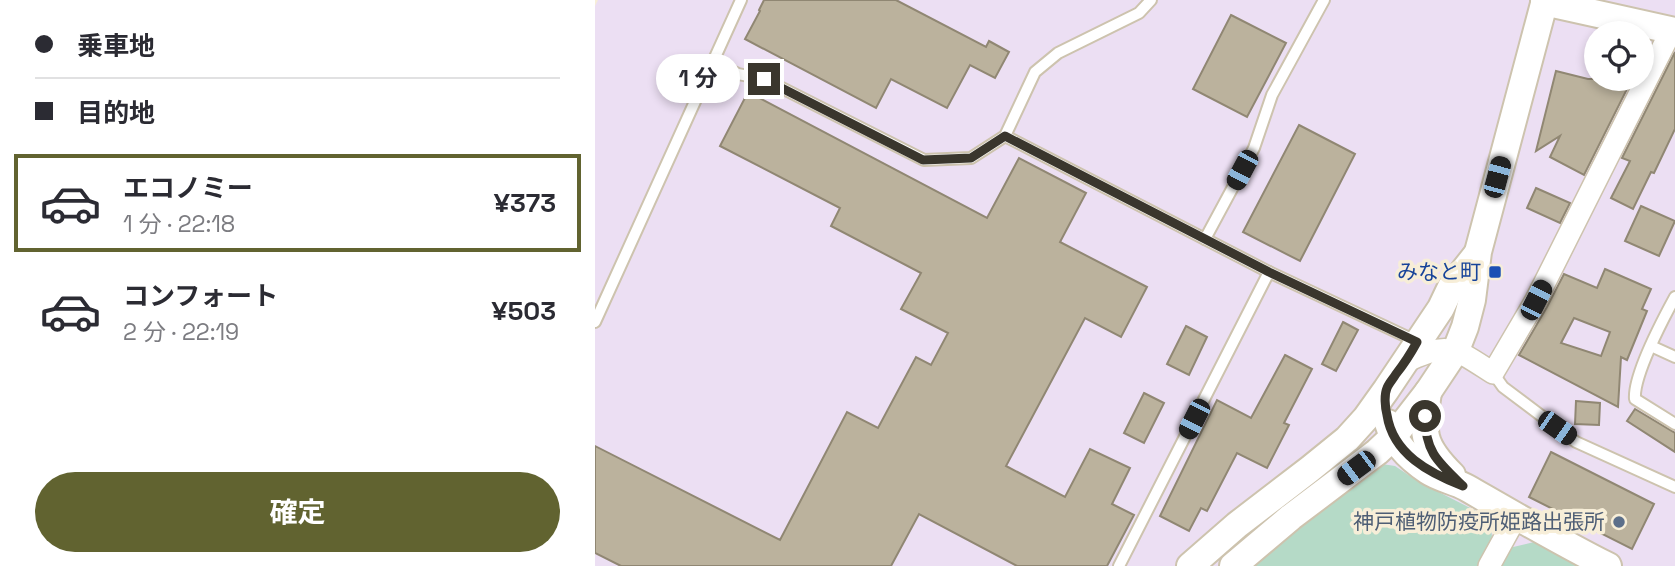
<!DOCTYPE html>
<html lang="ja">
<meta charset="utf-8">
<style>
:root{--surface:#fff;--page:#f2f2f3;--text:#2b2b33;--muted:#7c7c81;--line:#e1e1e2;--accent:#616330}
body{margin:0;font-family:"Space Grotesk","Noto Sans JP",sans-serif;background:var(--page);color:var(--text);height:100vh;display:flex;flex-direction:column;font-size:26px;white-space:nowrap}
*{box-sizing:border-box;margin:0}
p{font-size:23px;color:var(--muted)}
.icon{flex:none;width:38px;height:38px;fill:none;stroke:currentColor;stroke-width:2;stroke-linecap:round;stroke-linejoin:round}
.map{position:relative;flex:1;overflow:hidden}
.side{display:flex;flex-direction:column;background:var(--surface);width:595px}
.side>*{flex:none}
.banner{display:grid;align-content:center;height:154px;padding:0 35px;background:var(--surface)}
.fabs{position:absolute;left:989px;top:21px;display:grid;gap:14px}
.fabs a{display:grid;place-items:center;width:70px;height:70px;border-radius:50%;background:var(--surface);box-shadow:0 4px 10px #0003;font-size:35px}
.end{position:absolute;width:32px;height:32px;margin:-16px;border:9px solid #3a362d;background:#fff;box-shadow:0 0 0 4px #fff}
.from{border-radius:50%}
.bubble{position:absolute;height:49px;border-radius:24px;background:var(--surface);box-shadow:0 4px 10px #0003;font-size:23px;font-weight:700;line-height:49px;text-align:center}
.car{position:absolute;width:21px;height:42px;margin:-21px -10px;border-radius:9px;box-shadow:0 0 5px 2px #0007;background:linear-gradient(#222 24%,#8ab4d8 0 40%,#222 0 76%,#8ab4d8 0 86%,#222 0)}
.banner b{display:flex;align-items:center;gap:24px;height:66px;font-size:26px}
.banner b+b{border-top:2px solid var(--line)}
.banner i{width:18px;height:18px;background:var(--text)}
ul{padding:0;list-style:none}
li{display:flex;align-items:center;gap:21px;height:98px;margin:0 14px 10px;padding:0 21px;border:4px solid transparent;border-radius:0px}
li div{flex:1}
li b{display:block;font-size:26px}
li em{font-style:normal;font-weight:700}
li.active{border-color:var(--accent)}
li>.icon{width:63px;height:63px;stroke-width:1.5}
.action{display:flex;gap:14px;margin-top:auto;padding:14px 35px}
.action a{flex:1;height:80px;border-radius:42px;background:var(--accent);color:#fff;font-size:28px;font-weight:700;line-height:80px;text-align:center}
main{display:flex;flex:1;min-height:0}
.map>svg:first-child{display:block}
.industrial{fill:#ecdff3;fill-rule:evenodd}
.green{fill:#b5dac7}
.building{fill:#bbb29d;stroke:#908773;stroke-width:2;fill-rule:evenodd}
.lines{fill:none;stroke-linecap:round;stroke-linejoin:round}
.service-casing{stroke:#cdc3ae;stroke-width:14}
.minor-casing{stroke:#cdc3ae;stroke-width:24}
.tertiary-casing{stroke:#cdc3ae;stroke-width:30}
.service{stroke:#fff;stroke-width:10}
.minor{stroke:#fff;stroke-width:21}
.tertiary{stroke:#fff;stroke-width:26}
.route{stroke:#3a362d;stroke-width:9}
.transit-dot{fill:#1a4fb4;stroke:#f7eed8;stroke-width:2.5}
.service-dot{fill:#5c6f8a;stroke:#f7eed8;stroke-width:2.5}
.labels{text-anchor:middle;stroke-width:7;stroke-linejoin:round;paint-order:stroke}
.transit-label{font-size:21px;fill:#164399;stroke:#f7eed8;text-anchor:end}
.service-label{font-size:21px;fill:#4e5e75;stroke:#f7eed8;text-anchor:end}
</style>
<main>
<section class="side">
<div class="banner">
<b><i class="from"></i>乗車地</b>
<b><i></i>目的地</b>
</div>
<ul>
<li class="active"><svg class="icon" aria-label="car" viewBox="0 0 24 24"><path d="M5 17H2v-5l4-1 3-4h7l3 4 3 1v5h-3M9 17h6M6 11h13"/><circle cx="7" cy="17" r="2"/><circle cx="17" cy="17" r="2"/></svg><div><b>エコノミー</b><p>1 分 · 22:18</p></div><em>¥373</em></li>
<li><svg class="icon" aria-label="car" viewBox="0 0 24 24"><path d="M5 17H2v-5l4-1 3-4h7l3 4 3 1v5h-3M9 17h6M6 11h13"/><circle cx="7" cy="17" r="2"/><circle cx="17" cy="17" r="2"/></svg><div><b>コンフォート</b><p>2 分 · 22:19</p></div><em>¥503</em></li>
</ul>
<div class="action"><a>確定</a></div>
</section>
<div class="map">
<svg width="1080" height="566" viewBox="0 0 1080 566">
<rect width="100%" height="100%" fill="#f7eed8"/>
<path class="industrial" d="M3 0H1080V566H0V6ZM1001 33H1046V79H1001Z"/>
<g class="green">
<path d="M787 464 800 466 824 482 895 518 897 537 885 562 882 566H657Z"/>
<path d="M939 542 985 566H905L914 548Z"/>
</g>
<g class="building">
<path d="M169 0H301L391 47 394 41 414 52 400 78 375 65 352 108 296 79 281 108 150 39 165 11 164 10Z"/>
<path d="M636 15 691 43 652 117 598 89Z"/>
<path d="M1080 52V129L1059 173 1056 172 1038 209 1016 198 1035 161 1027 158Z"/>
<path d="M961 71 993 79H1037L989 175 955 157 965 136 941 151Z"/>
<path d="M153 92 392 218 424 158 491 193 465 242 552 287 526 337 490 318 411 466 470 497 495 449 535 468 517 504 539 515 512 566H422L324 514 296 566H26L0 553V446L185 540 252 412 283 428 321 357 336 365 353 333 306 309 326 273 236 226 245 208 125 146Z"/>
<path d="M704 125 760 154 705 261 648 232Z"/>
<path d="M941 188 975 203 965 223 932 208Z"/>
<path d="M1046 206 1080 221 1064 256 1030 241Z"/>
<path d="M1010 269 1056 289 1047 309 1052 311 1032 360 1026 357 1023 407 924 355 952 307 969 274 1002 288ZM979 318 1015 332 1006 356 966 343Z"/>
<path d="M748 322 763 330 741 371 727 364Z"/>
<path d="M591 326 612 337 594 375 572 364Z"/>
<path d="M690 355 717 369 689 423 694 425 672 468 642 453 612 511 606 508 594 531 565 516 622 400 656 418Z"/>
<path d="M549 393 569 403 549 443 529 433Z"/>
<path d="M981 401 1005 403 1004 425 980 424Z"/>
<path d="M1040 409 1080 433V452L1032 421Z"/>
<path d="M956 452 1059 504 1037 549 934 497Z"/>
</g>
<g class="lines">
<defs>
<g id="service">
<path d="M117 61 143 74 169 79 329 160 376 158 410 136 440 72 463 53 544 13 556 0"/>
<path d="M410 136 674 272 823 342"/>
<path d="M610 239 659 148 677 95 729 0"/>
<path d="M1080 297C1068 319 1038 376 1040 399L1080 424"/>
<path d="M0 322 146 0"/>
<path d="M1056 346 1080 357"/>
<path d="M898 373 908 387 981 442 1080 487"/>
<path d="M524 566 674 272"/>
</g>
<g id="minor">
<path d="M810 362C854 341 859 348 898 373L941 300 1077 29"/>
<path d="M894 566 921 517"/>
</g>
<g id="tertiary">
<path d="M949 2 1080 31"/>
<path d="M833 392C827 433 826 444 857 475"/>
<path d="M793 423C799 444 815 459 833 471 845 479 860 481 872 488 919 515 965 542 1013 566"/>
<path d="M595 566 642 525 715 469 752 439 771 418 791 390 846 308 856 287 882 254"/>
<path d="M638 566 696 517 782 452 798 437 833 392 861 350 870 327 877 300 883 252 950 0"/>
</g>
</defs>
<use href="#service" class="service-casing"/>
<use href="#minor" class="minor-casing"/>
<use href="#tertiary" class="tertiary-casing"/>
<use href="#service" class="service"/>
<use href="#minor" class="minor"/>
<use href="#tertiary" class="tertiary"/>
</g>
<g class="lines">
<path class="route" d="M169 79 328 160 376 158 410 136 674 272 822 342C816 353 809 364 801 374 798 379 794 383 792 388 789 395 790 407 792 415 798 454 834 473 868 486 843 462 830 452 830 416"/>
</g>
<rect class="transit-dot" x="893" y="265" width="14" height="14" rx="3.5"/>
<circle class="service-dot" cx="1024" cy="522" r="7"/>
<g class="labels">
<g class="transit-label">
<text x="886" y="279">みなと町</text>
</g>
<g class="service-label">
<text x="1010" y="529">神戸植物防疫所姫路出張所</text>
</g>
</g>
</svg>
<div class="fabs">
<a><svg class="icon" aria-label="locate" viewBox="0 0 24 24"><circle cx="12" cy="12" r="6"/><path d="M12 2v4M12 18v4M2 12h4M18 12h4"/></svg></a>
</div>
<i class="end from" style="left:830px;top:416px"></i>
<i class="end" style="left:169px;top:79px"></i>
<div class="bubble" style="left:61px;top:54px;width:84px">1 分</div>
<i class="car" style="left:647px;top:170px;rotate:208deg"></i>
<i class="car" style="left:902px;top:177px;rotate:15deg"></i>
<i class="car" style="left:941px;top:300px;rotate:27deg"></i>
<i class="car" style="left:599px;top:419px;rotate:207deg"></i>
<i class="car" style="left:962px;top:428px;rotate:125deg"></i>
<i class="car" style="left:761px;top:468px;rotate:233deg"></i>
</div>
</main>
